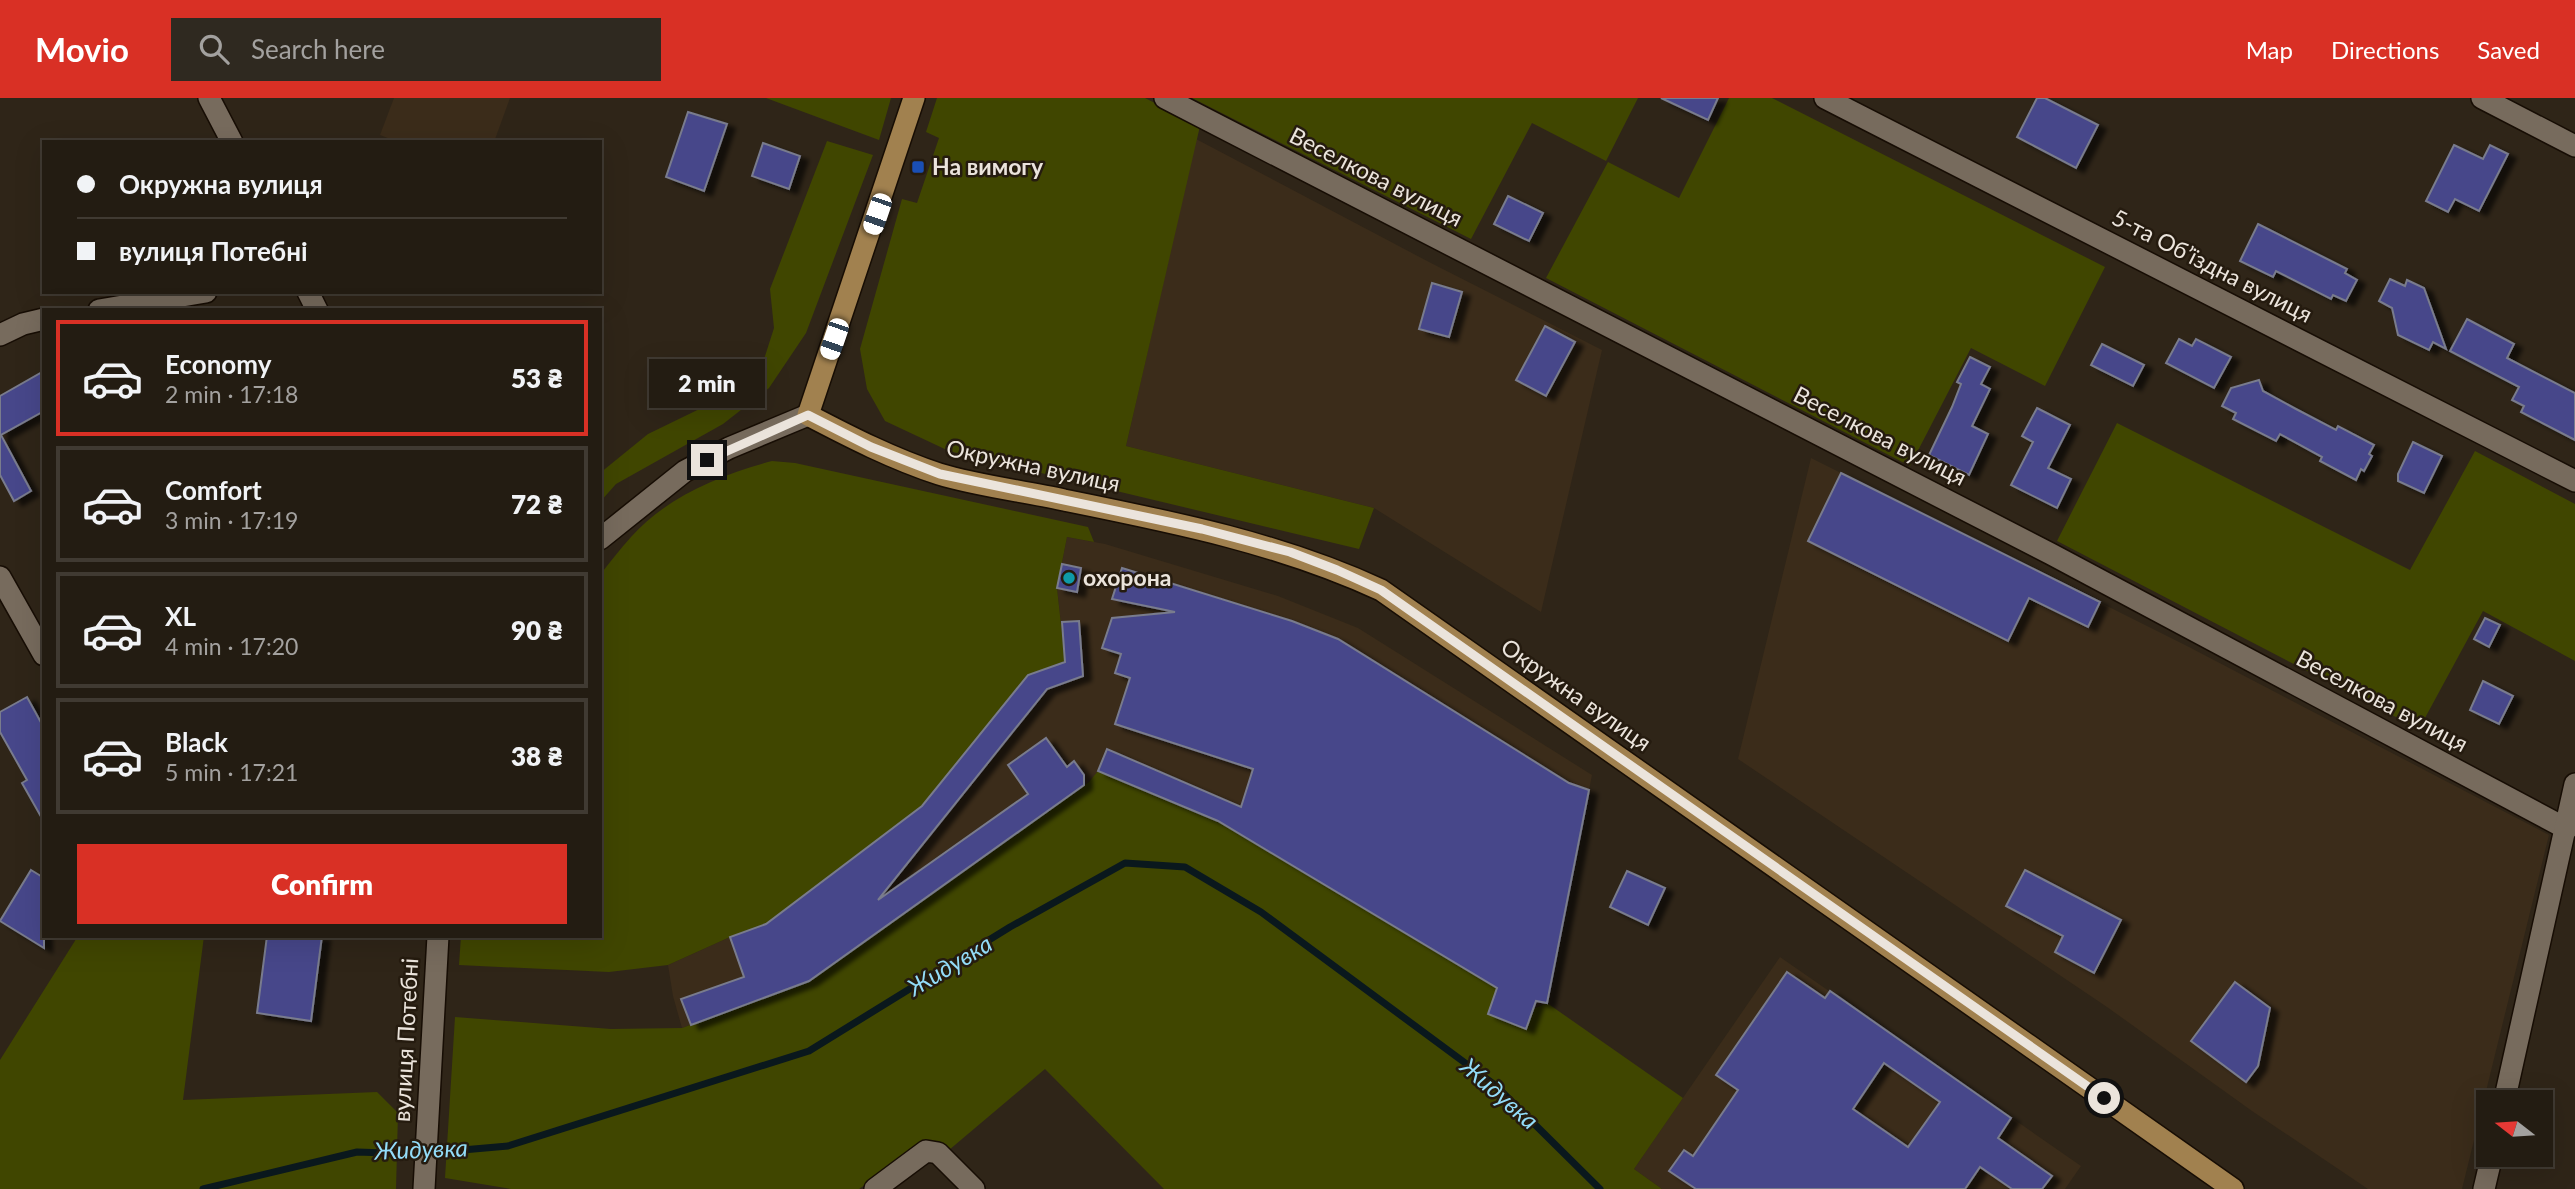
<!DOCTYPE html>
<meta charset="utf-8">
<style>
:root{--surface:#231c12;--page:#2f2920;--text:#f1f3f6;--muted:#a3a19f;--line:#403a32;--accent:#d93025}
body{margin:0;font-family:Lato,sans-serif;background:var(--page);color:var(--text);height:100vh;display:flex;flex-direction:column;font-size:26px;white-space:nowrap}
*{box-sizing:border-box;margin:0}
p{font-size:23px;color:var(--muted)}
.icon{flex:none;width:38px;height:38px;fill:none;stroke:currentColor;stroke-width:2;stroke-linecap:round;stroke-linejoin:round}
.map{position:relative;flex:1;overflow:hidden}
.panel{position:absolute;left:42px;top:210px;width:560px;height:630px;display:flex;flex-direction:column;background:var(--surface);border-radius:0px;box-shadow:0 7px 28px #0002,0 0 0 2px var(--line)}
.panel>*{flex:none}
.guide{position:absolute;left:42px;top:42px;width:560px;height:154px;border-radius:0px;box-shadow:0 7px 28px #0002,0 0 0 2px var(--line);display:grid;align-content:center;height:154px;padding:0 35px;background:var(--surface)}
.needle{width:46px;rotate:287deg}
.tools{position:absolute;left:2476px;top:992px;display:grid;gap:14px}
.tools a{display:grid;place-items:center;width:77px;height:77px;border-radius:0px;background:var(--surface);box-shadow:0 7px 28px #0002,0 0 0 2px var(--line);font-size:35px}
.end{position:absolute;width:32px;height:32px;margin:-16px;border:9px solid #ebe4dc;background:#111;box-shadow:0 0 0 4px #111}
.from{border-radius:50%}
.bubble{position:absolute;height:49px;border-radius:0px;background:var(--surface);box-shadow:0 7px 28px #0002,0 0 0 2px var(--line);font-size:23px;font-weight:800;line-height:49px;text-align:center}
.car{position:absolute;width:21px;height:42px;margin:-21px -10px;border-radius:9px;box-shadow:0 0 5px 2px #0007;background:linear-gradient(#fff 24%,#345 0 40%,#fff 0 76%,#345 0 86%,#fff 0)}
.guide b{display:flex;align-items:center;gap:24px;height:66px;font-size:26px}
.guide b+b{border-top:2px solid var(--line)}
.guide i{width:18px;height:18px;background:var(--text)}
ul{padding:12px 0 0;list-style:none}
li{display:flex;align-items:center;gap:21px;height:116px;margin:0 14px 10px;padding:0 21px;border:4px solid var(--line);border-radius:0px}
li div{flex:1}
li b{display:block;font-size:26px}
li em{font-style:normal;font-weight:800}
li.selected{border-color:var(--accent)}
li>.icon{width:63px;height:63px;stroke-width:1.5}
.action{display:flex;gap:14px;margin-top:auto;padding:14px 35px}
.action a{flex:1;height:80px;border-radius:0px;background:var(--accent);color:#fff;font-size:28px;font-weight:800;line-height:80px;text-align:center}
header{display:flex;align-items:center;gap:42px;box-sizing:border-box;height:98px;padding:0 35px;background:var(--accent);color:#fff}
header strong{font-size:33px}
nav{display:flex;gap:38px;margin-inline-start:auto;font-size:24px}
.search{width:490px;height:63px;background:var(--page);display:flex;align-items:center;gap:18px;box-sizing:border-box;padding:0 24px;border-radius:0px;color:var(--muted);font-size:26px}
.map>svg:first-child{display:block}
.built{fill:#3b2c1a}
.green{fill:#404600}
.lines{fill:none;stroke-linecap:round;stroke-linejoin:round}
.stream{stroke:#0a181d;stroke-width:7}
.building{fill:#46478a;stroke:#797b8d;stroke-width:2;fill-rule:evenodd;filter:url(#shadow)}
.minor-casing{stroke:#170d04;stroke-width:24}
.major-casing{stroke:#170d04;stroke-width:24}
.minor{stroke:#776b5d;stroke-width:21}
.major{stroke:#a1814f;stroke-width:21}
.route{stroke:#ebe4dc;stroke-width:9}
.transit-dot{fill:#1a4fb4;stroke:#251b0f;stroke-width:2.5}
.culture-dot{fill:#0f9aa8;stroke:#251b0f;stroke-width:2.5}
.labels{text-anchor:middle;stroke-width:5;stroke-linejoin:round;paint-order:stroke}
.poi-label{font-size:23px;font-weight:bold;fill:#ebe4dc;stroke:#251b0f;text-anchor:start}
.street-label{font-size:23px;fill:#ebe4dc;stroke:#251b0f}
.water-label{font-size:24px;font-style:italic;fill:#93dcf8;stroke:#251b0f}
</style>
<header>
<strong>Movio</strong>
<div class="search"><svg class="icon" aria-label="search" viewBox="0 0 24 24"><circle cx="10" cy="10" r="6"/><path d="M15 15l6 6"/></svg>Search here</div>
<nav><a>Map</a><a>Directions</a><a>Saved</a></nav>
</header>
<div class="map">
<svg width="2575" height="1091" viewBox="0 0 2575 1091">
<defs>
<filter id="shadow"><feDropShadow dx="8" dy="4.5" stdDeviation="2" flood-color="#0009"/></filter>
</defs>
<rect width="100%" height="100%" fill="#2f2518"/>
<g class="built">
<path d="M394 0H510L494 44H398L380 37Z"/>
<path d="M1196 41 1429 164 1602 252 1541 514 1374 410 1126 348Z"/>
<path d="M1811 360 2189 549 2549 737 2462 1091H2368L2252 1013 2107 909 1738 661Z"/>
<path d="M1067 439 1105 446 1278 498 1358 530 1592 677 1547 905 1533 911 1526 931 1488 916 1496 890 1218 723 1099 673 1089 684 809 883 682 930 673 898 668 867 730 839 922 708 1028 577 1065 563 1057 490Z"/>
<path d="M1780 859 2081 1068 2065 1091H1662L1634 1071Z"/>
</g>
<g class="green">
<path d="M766 0H891L879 42Z"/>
<path d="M937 0H1145L1200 28 1126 348 1374 410 1359 451 949 353 885 323 867 291 860 251 902 101 917 105 939 40 926 34Z"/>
<path d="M1192 0H1638L1606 63 1532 25 1471 141Z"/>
<path d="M1729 0H1772L2105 169 2045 288 1971 250 1910 368 1546 180 1608 64 1679 100Z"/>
<path d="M827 43 873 57 806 235 769 290 723 326 616 386 600 404V375L648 336 757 283 774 230 770 191Z"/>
<path d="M2117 325 2410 472 2475 353 2575 406V563L2483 513 2419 631 2057 443Z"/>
<path d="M772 363 795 365 1088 429 1094 444 1067 439 1057 490 1065 563 1028 577 922 708 767 826 730 839 668 867 609 874 459 867 461 838H600V477C610 464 620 451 631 439 668 398 720 377 772 363Z"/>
<path d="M1098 673 1218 723 1497 890 1488 916 1526 931 1533 911 1547 905 1683 1000 1634 1071 1662 1091H1164L1045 971 949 1052 942 1046 928 1044 859 1091H511L445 1080 455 919 611 931 682 930 809 883 1089 684Z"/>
<path d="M78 838H204L183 1002 377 994 398 1015 396 1091H0V962Z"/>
</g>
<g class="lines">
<path class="stream" d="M203 1091 357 1054 417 1056 508 1048 809 953 1010 829 1125 765 1185 769 1261 814 1495 987 1600 1091"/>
</g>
<g class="building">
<path d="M1661 0H1718L1708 22Z"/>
<path d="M2037 0H2045L2098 27 2076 70 2017 39Z"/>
<path d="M688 14 727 26 704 93 666 79Z"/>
<path d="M763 45 800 58 789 91 752 78Z"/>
<path d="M2454 47 2483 61 2490 47 2508 56 2479 113 2455 101 2448 114 2426 103Z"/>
<path d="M1508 98 1543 115 1529 143 1494 126Z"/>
<path d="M2258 126 2347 171 2345 175 2357 182 2346 203 2333 197 2331 201 2276 173 2273 179 2240 163Z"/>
<path d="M2390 181 2405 188 2407 182 2424 190 2446 251 2433 244 2429 252 2398 237 2392 210 2379 203Z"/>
<path d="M1432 185 1462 194 1449 239 1419 231Z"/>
<path d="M2467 221 2514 246 2507 260 2575 295V342L2521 314 2524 308 2512 302 2519 289 2450 253Z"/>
<path d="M1545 228 1575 244 1546 298 1516 282Z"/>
<path d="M2179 241 2192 248 2196 241 2231 259 2214 290 2166 265Z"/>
<path d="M2102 246 2144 267 2133 288 2091 267Z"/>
<path d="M1970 259 1990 269 1981 286 1990 291 1972 328 1988 336 1969 377 1929 357 1952 309 1961 286 1957 284Z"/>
<path d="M44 273V313L1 337 31 393 14 403 0 377V298Z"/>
<path d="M2259 282 2263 293 2296 311 2336 332 2338 328 2374 347 2369 356 2372 358 2364 373 2361 371 2356 382 2320 363 2322 359 2280 336 2276 343 2233 321 2236 315 2222 308 2231 290Z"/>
<path d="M2037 310 2070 327 2048 370 2071 381 2057 410 2011 387 2033 344 2022 338Z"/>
<path d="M2413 344 2442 358 2424 395 2398 383V376Z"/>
<path d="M1841 375 2100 504 2088 529 2029 500 2008 543 1808 443Z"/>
<path d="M1062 466 1081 470 1077 494 1057 490Z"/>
<path d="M1122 470 1292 523 1338 541 1569 685 1589 692 1547 905 1536 903 1526 931 1488 916 1497 890 1218 723 1098 673 1107 651 1241 709 1253 671 1115 626 1130 580 1115 575 1121 556 1102 550 1112 520 1175 514 1112 501Z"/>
<path d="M2485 520 2500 527 2489 549 2474 541Z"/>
<path d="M1079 523 1083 578 1047 591 878 802 1028 696 1008 667 1046 640 1067 669 1074 663 1084 677V687L809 883 691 927 681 901 744 879 730 839 766 826 922 708 1028 577 1065 564 1062 524Z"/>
<path d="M2483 583 2513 598 2499 626 2470 612Z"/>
<path d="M27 599 44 630V724L22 685 27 682 0 634V614Z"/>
<path d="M31 772 44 780V850L0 823Z"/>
<path d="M2025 772 2121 822 2094 875 2055 854 2063 838 2006 808Z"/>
<path d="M1627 773 1665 790 1648 827 1610 809Z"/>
<path d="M267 838H322L311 923 257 915Z"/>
<path d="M1787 874 1825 900 1830 893 2011 1020 1998 1040 2052 1078 2042 1091H2012L1980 1069 1965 1091H1696L1669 1073 1684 1052 1693 1058 1738 992 1716 977ZM1884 965 1940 1004 1908 1049 1853 1011Z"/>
<path d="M2235 884 2270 910 2258 968 2246 984 2191 943Z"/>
</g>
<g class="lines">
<defs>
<g id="minor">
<path d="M209 0 232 44"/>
<path d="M1165 0 2051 456 2567 731"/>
<path d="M1825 0 2575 383"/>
<path d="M2482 0 2575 48"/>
<path d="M308 194 317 212"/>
<path d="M99 212 206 194"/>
<path d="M0 237 23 226 44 221"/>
<path d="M600 441 685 373 729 350 808 317"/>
<path d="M0 479 44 557"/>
<path d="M2504 1004 2575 686"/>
<path d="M424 1091 438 838"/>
<path d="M875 1091 926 1053 938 1055 974 1091"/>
<path d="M2484 1091 2492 1057"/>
</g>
<path id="major" d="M914 0 808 317C850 339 893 361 939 376 978 388 1024 393 1064 402 1173 424 1279 445 1381 492L2233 1091"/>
</defs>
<use href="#minor" class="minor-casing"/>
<use href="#major" class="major-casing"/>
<use href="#minor" class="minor"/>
<use href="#major" class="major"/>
</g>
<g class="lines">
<path class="route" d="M707 362 808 317 871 349 940 376 1202 431 1290 454 1337 472 1381 492 2104 1000"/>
</g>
<rect class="transit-dot" x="911" y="62" width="14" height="14" rx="3.5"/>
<circle class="culture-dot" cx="1069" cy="480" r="7"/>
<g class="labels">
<g class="poi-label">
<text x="932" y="77">На вимогу</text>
<text x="1083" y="488">охорона</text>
</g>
<g class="street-label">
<text transform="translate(1376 79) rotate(27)" y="8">Веселкова вулиця</text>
<text transform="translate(2212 168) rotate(27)" y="8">5-та Обʼїздна вулиця</text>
<text transform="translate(1880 338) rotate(27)" y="8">Веселкова вулиця</text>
<text transform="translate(1033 368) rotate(12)" y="8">Окружна вулиця</text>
<text transform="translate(1576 597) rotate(35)" y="8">Окружна вулиця</text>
<text transform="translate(2382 603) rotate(28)" y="8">Веселкова вулиця</text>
<text transform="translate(406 942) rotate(-87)" y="8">вулиця Потебні</text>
</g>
<g class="water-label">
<text transform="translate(950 868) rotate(-31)" y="8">Жидувка</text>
<text transform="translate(1499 996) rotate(41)" y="8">Жидувка</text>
<text transform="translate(421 1052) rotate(-2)" y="8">Жидувка</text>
</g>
</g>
</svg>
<div class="tools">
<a><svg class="needle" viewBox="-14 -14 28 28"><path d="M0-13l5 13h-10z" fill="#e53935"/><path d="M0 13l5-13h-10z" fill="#a3a19f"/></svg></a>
</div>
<i class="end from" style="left:2104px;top:1000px"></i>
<i class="end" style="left:707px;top:362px"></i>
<div class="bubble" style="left:649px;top:261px;width:116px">2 min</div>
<i class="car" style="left:877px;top:116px;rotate:199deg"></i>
<i class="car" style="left:834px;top:241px;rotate:199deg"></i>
<div class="guide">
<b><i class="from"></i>Окружна вулиця</b>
<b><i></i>вулиця Потебні</b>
</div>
<section class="panel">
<ul>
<li class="selected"><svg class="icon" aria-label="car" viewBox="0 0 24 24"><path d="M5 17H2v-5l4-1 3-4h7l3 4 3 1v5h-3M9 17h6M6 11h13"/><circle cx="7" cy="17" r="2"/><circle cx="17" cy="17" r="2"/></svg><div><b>Economy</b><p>2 min · 17:18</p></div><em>53 ₴</em></li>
<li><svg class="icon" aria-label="car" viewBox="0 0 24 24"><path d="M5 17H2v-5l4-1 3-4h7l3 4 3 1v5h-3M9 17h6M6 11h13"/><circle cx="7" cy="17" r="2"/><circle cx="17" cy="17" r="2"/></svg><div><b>Comfort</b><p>3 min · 17:19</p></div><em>72 ₴</em></li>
<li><svg class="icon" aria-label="car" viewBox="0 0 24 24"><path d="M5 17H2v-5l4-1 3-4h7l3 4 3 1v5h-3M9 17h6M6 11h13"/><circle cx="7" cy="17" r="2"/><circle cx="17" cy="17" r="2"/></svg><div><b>XL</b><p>4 min · 17:20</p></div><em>90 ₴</em></li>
<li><svg class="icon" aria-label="car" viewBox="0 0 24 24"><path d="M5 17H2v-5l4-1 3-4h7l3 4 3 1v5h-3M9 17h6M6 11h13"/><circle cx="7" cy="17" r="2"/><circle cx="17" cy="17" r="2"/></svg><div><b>Black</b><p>5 min · 17:21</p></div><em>38 ₴</em></li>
</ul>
<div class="action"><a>Confirm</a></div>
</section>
</div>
